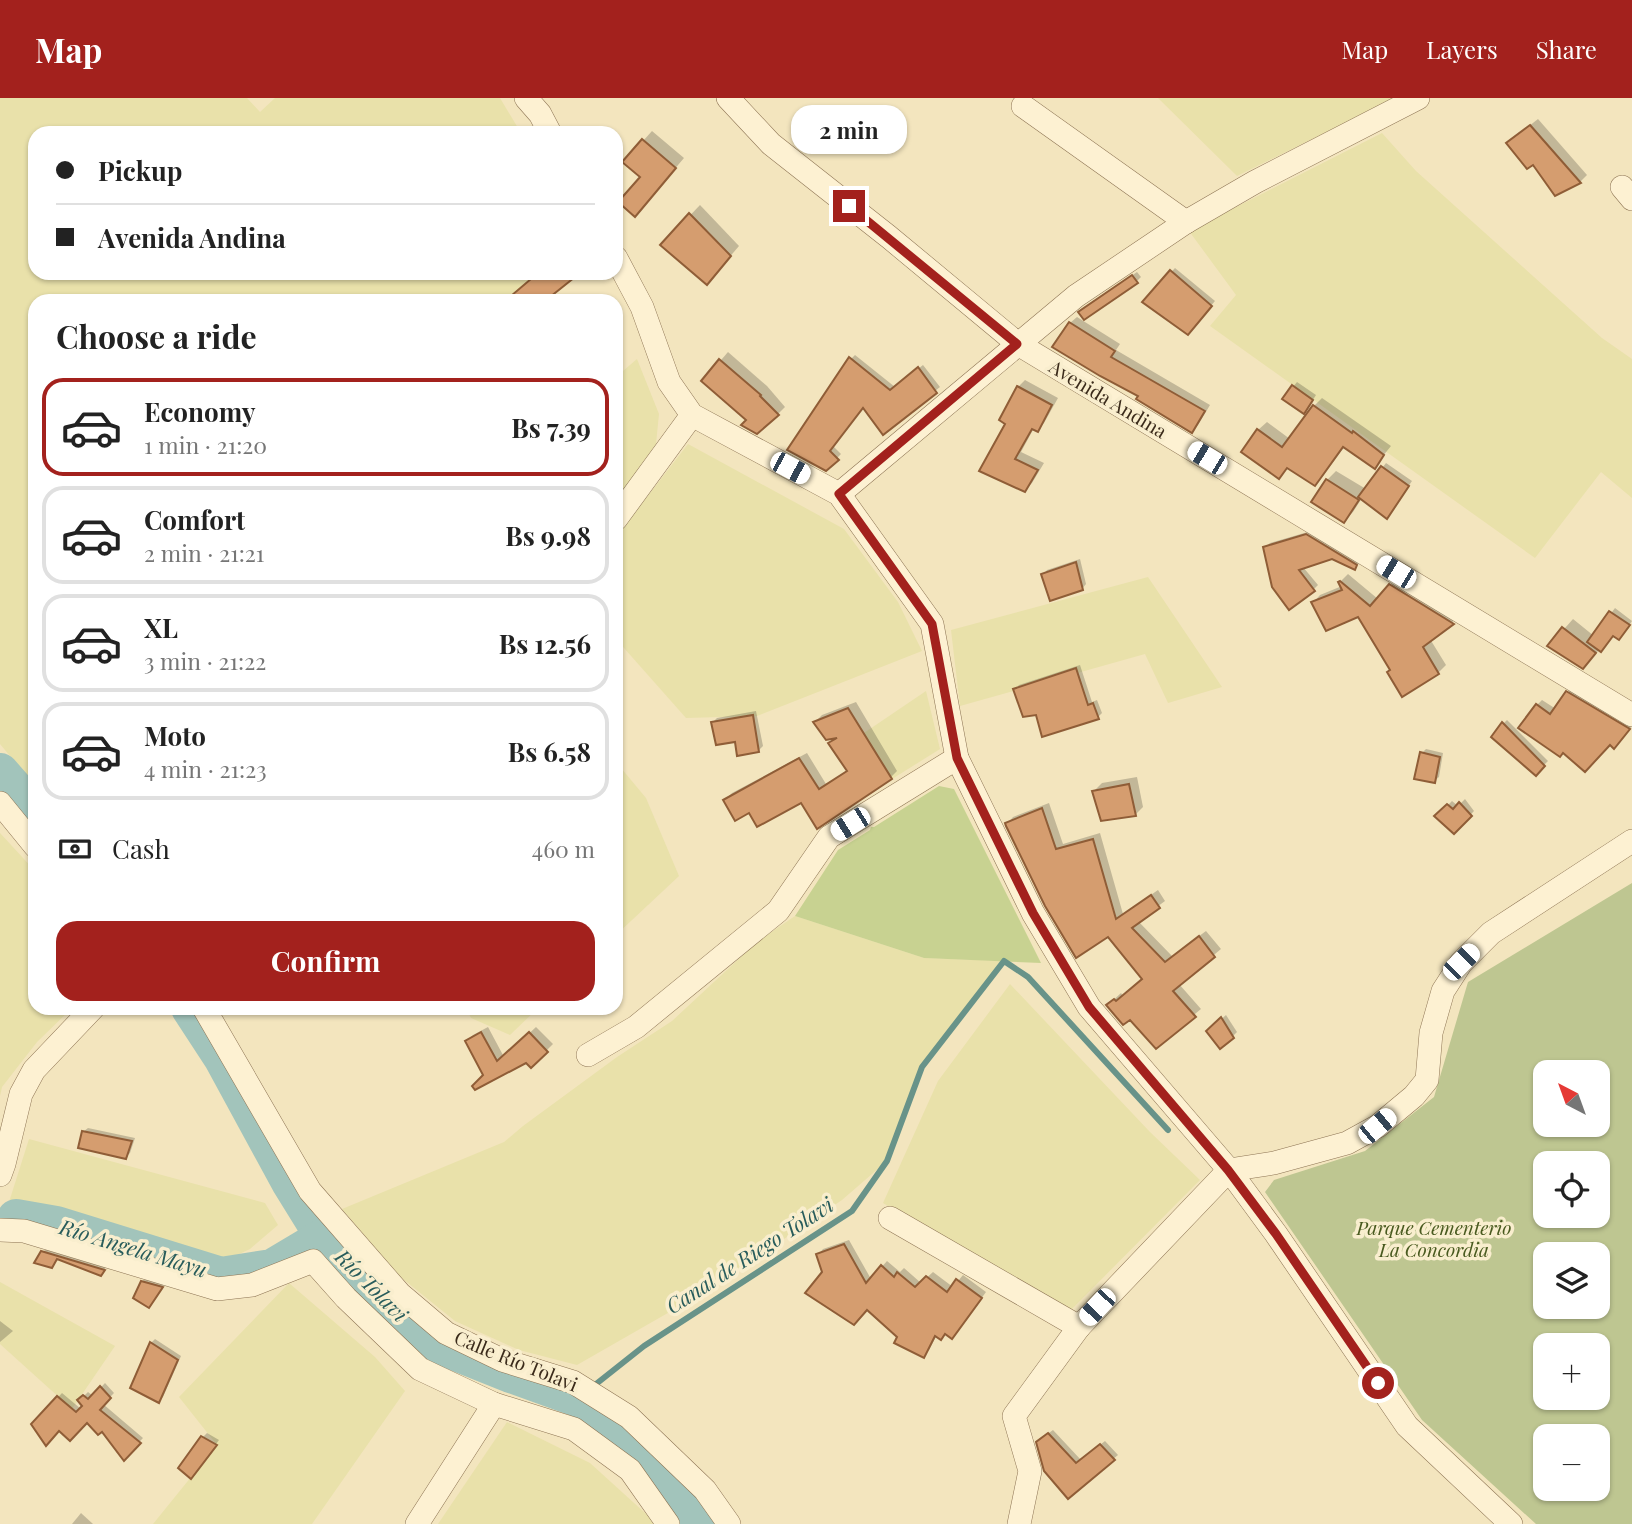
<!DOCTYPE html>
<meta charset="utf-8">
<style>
:root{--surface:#fff;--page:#f2f2f2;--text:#222;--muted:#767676;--line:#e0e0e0;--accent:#a3211d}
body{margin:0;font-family:"Playfair Display",serif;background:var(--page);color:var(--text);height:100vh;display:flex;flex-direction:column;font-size:26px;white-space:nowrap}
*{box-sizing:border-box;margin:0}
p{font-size:23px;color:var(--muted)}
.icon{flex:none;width:38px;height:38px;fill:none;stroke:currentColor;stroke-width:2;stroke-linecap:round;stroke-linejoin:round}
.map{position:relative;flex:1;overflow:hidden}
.sheet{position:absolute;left:28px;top:196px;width:595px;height:721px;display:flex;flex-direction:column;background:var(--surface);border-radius:21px;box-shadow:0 2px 5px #0004}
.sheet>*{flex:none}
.banner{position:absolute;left:28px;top:28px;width:595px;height:154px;border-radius:21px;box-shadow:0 2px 5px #0004;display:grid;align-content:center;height:154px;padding:0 28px;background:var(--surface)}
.needle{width:46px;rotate:319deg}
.fabs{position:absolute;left:1533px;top:962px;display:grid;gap:14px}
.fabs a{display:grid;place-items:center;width:77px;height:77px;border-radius:14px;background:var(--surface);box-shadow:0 2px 5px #0004;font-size:35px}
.end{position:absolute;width:32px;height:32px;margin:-16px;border:9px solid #a3211d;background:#fff;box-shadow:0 0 0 4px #fff}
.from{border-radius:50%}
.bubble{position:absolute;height:49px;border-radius:21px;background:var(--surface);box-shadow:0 2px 5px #0004;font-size:23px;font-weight:700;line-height:49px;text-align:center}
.car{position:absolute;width:21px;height:42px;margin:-21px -10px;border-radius:9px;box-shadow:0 0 5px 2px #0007;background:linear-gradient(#fff 24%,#345 0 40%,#fff 0 76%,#345 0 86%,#fff 0)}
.banner b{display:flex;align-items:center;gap:24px;height:66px;font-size:26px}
.banner b+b{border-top:2px solid var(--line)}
.banner i{width:18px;height:18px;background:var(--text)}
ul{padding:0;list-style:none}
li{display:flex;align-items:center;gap:21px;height:98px;margin:0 14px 10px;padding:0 14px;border:4px solid var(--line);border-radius:21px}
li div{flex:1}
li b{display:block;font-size:26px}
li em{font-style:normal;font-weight:700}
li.current{border-color:var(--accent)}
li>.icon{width:63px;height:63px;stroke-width:1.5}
h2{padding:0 28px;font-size:32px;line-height:84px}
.pay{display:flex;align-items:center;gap:18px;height:77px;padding:0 28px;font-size:26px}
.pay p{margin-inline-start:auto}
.button{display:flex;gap:14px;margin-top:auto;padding:14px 28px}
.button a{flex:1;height:80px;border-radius:21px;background:var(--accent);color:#fff;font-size:28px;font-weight:700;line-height:80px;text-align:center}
header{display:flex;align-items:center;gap:42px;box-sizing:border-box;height:98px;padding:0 35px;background:var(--accent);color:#fff}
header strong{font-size:33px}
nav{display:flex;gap:38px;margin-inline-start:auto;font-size:24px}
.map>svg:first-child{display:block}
.farmland{fill:#e9e1aa}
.green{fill:#c8d291}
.cemetery{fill:#bec691;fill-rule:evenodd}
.shadow{fill:#0003}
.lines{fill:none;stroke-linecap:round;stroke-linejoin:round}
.stream{stroke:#689389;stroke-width:6}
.river{stroke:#a2c4bb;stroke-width:38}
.building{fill:#d59d6f;stroke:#8f5d37;stroke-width:2}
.minor-casing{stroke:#8d7454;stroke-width:24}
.minor{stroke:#fdf1d2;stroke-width:23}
.route{stroke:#a3211d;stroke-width:9}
.labels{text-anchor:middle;stroke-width:7;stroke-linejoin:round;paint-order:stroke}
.street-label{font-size:19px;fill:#3b2b1b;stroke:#f9eece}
.park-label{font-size:19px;font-style:italic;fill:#495a1f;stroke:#f9eece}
.water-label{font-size:21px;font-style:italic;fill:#285c5b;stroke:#f9eece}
</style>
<header>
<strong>Map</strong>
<nav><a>Map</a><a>Layers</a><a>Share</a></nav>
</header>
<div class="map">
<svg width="1632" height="1426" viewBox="0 0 1632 1426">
<rect width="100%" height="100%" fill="#f3e5be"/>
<g class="farmland">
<path d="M0 0H247L260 14 275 0H500L521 35H35V175H542L510 203H35V688L0 646Z"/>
<path d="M1158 0H1396L1237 78Z"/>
<path d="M1382 35 1416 73 1602 240 1632 261V400L1601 374 1535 460 1210 228 1236 197 1189 133Z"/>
<path d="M637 261 659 316 656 346 616 404V279Z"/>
<path d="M688 346 844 431 898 504 922 553 757 618 686 620 616 541V439Z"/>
<path d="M1148 479 1222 589 1168 605 1145 556 960 608 951 532Z"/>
<path d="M926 593 940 651 892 681 864 635Z"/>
<path d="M616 664 646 700 679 778 616 837Z"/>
<path d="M0 735 35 773V910H72L37 944 2 989 0 998Z"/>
<path d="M795 818 924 860 1004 863 922 969 887 1063 842 1102 708 1192 577 1267 519 1252 455 1223 398 1177 342 1111 504 1044 523 1028 617 959 672 923 757 844Z"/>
<path d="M1010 886 1150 1034 1200 1082 1068 1215 883 1105 938 983Z"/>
<path d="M466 910H538L510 937 471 920Z"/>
<path d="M29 1041 265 1105 278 1127 250 1151 222 1164 9 1104Z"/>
<path d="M0 1184 115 1248 72 1311 0 1246Z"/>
<path d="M289 1185 375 1259 405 1293 312 1426H153L217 1347 179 1299Z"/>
<path d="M507 1324 590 1365 655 1424 654 1426H438Z"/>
</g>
<path class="green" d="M939 688 954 691 1041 865 924 860 795 818 838 752 870 732 871 729H874Z"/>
<path class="cemetery" d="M1632 785V1426H1536L1422 1322 1265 1094 1274 1082 1365 1053 1434 999 1468 884ZM1545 975H1598V1027H1545ZM1545 1066H1598V1118H1545ZM1545 1157H1598V1209H1545ZM1545 1248H1598V1300H1545ZM1545 1339H1598V1391H1545Z"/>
<g class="shadow">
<path d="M1538 21 1587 77 1580 84 1555 96 1515 39Z"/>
<path d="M652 33 684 60 644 107 643 79 625 63Z"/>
<path d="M700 107 739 148 716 175 662 147Z"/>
<path d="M1175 170 1215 203 1192 230 1145 203Z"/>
<path d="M1137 174 1141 179 1137 183 1084 220 1085 210Z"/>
<path d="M1077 219 1120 246 1116 252 1210 307 1198 327 1192 333 1140 298 1055 249 1070 225Z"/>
<path d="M728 254 767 288 785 309 778 316 748 322 703 283Z"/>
<path d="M855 257 895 289 923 267 940 289 883 334 863 307 833 348 841 356 826 371 851 261Z"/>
<path d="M1025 282 1058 300 1044 325 1037 332 1034 330 1021 354 1044 365 1032 385 1025 392 982 372 1008 325 1018 289Z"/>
<path d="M1297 284 1316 297 1308 310 1284 300Z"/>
<path d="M1322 300 1391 348 1374 369 1345 348 1323 378 1315 386 1258 332 1267 324 1290 341 1314 308Z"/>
<path d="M1386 365 1412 383 1390 415 1362 400 1353 414 1344 423 1327 382 1336 373 1366 391Z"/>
<path d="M1311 433 1360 463 1355 470 1332 459 1303 469 1318 487 1314 491 1265 449 1270 445Z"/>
<path d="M1080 461 1086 486 1082 491 1043 477 1047 472Z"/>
<path d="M1348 476 1378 501 1398 480 1460 518 1430 541 1446 567 1438 575 1392 572 1359 516 1313 505 1320 497 1342 488 1340 484Z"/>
<path d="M1615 510 1632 523 1623 536H1614L1583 569 1550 547 1573 521 1594 538Z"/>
<path d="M1080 567 1092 604 1097 602 1102 615 1098 619 1037 615 1015 591 1019 587Z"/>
<path d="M1572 589 1632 628 1619 643 1610 645 1585 672 1537 607 1542 602 1556 611Z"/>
<path d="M856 604 897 673 890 680 802 703 749 713 725 702 732 695 807 655 826 686 848 672 830 645 837 638 815 624 822 617Z"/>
<path d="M756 613 763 648 759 652 736 642 713 624 717 620Z"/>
<path d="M1507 622 1548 663 1535 676 1503 626Z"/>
<path d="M1426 651 1443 655 1439 679 1434 683 1422 655Z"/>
<path d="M1137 679 1143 709 1136 716 1094 693 1102 685Z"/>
<path d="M1465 701 1474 713 1454 734 1437 718 1452 703 1458 708Z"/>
<path d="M1049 705 1063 746 1100 735 1123 816 1158 792 1165 803 1138 823 1172 858 1206 833 1221 851 1179 886 1201 911 1156 948 1130 919 1108 907 1121 895 1123 898 1144 880 1108 837 1007 726 1013 719Z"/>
<path d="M1226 917 1237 934 1233 938 1208 933Z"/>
<path d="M488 929 504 959 536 929 553 946 531 968 526 963 485 977 467 943 473 937Z"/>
<path d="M88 1030 135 1040 130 1055 126 1059 83 1034Z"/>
<path d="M849 1142 871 1181 887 1163 900 1174 904 1170 921 1185 933 1174 953 1189 963 1177 986 1194 957 1234 937 1237 929 1252 923 1258 824 1174 818 1157 823 1151Z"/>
<path d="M47 1150 107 1168 101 1176 58 1159 51 1168 43 1154Z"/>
<path d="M146 1179 165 1185 153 1204 142 1184Z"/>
<path d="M0 1223 13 1233 0 1244Z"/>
<path d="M155 1241 181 1258 163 1299 159 1303 151 1245Z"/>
<path d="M105 1285 114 1295 103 1306 143 1340 124 1360 102 1331 87 1323 59 1331 33 1326 62 1295 81 1311 84 1308 80 1302 88 1294 93 1298Z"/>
<path d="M1053 1332 1081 1362 1105 1343 1118 1357 1068 1398 1042 1340Z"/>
<path d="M207 1335 219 1342 194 1375 203 1339Z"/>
<path d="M81 1415 93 1426H72Z"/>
</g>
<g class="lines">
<path class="stream" d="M591 1290 644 1248 852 1113 887 1063 922 969 1004 863 1028 879 1168 1032"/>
<g class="river">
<path d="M0 674 35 714"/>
<path d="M190 910 222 959 290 1084 324 1139 396 1217 441 1248 511 1276 578 1300 633 1343 702 1426"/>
<path d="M16 1120 56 1127 221 1178 272 1170 324 1139"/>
</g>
</g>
<g class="building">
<path d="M1530 27 1581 85 1555 98 1533 67 1527 71 1506 45Z"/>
<path d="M642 41 676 70 635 119 618 104 640 79 622 64Z"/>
<path d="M689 115 731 158 707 187 660 147Z"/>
<path d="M1170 172 1212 208 1188 237 1142 204Z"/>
<path d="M538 175H580L545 203H505Z"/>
<path d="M1132 177 1138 185 1084 222 1078 214Z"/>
<path d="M1069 224 1115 253 1111 259 1205 313 1192 335 1136 301 1138 298 1100 278 1052 249Z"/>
<path d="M849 259 890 292 918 269 937 295 883 337 863 310 830 353 839 362 826 373 787 352Z"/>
<path d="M719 261 761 297 760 298 779 317 757 336 741 327 746 322 701 283Z"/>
<path d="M1292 287 1313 302 1304 316 1282 301Z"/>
<path d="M1017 288 1052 307 1038 334 1032 331 1015 361 1038 372 1025 394 979 373 1005 326 999 322Z"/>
<path d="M1313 307 1352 335 1353 333 1384 357 1375 371 1343 349 1315 388 1287 370 1279 381 1241 354 1257 331 1282 349Z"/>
<path d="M1381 368 1409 388 1387 421 1358 399Z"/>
<path d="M1326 381 1359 402 1344 425 1311 404Z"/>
<path d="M1306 436 1357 467 1355 472 1332 461 1299 472 1315 493 1289 512 1272 489 1263 449Z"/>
<path d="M1076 464 1083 492 1050 503 1041 476Z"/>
<path d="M1340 483 1370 508 1389 486 1454 526 1423 549 1439 576 1402 599 1387 574 1390 572 1358 519 1326 533 1311 504 1342 492 1338 484Z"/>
<path d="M1609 513 1630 527 1619 542 1613 538 1601 554 1587 544Z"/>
<path d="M1562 529 1596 555 1583 571 1547 548Z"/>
<path d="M1076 570 1088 607 1093 605 1099 621 1042 639 1036 617 1023 619 1013 591Z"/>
<path d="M1566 593 1630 631 1614 651 1610 647 1585 674 1563 655 1560 659 1518 630 1536 606 1550 616Z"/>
<path d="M848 610 892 681 817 731 801 705 757 729 749 715 735 723 723 702 799 660 819 691 847 673 828 645 837 640 826 642 813 624Z"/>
<path d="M753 617 759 654 737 658 735 644 716 647 711 624Z"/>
<path d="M1502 624 1545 668 1536 678 1491 639Z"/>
<path d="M1420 654 1440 659 1435 685 1414 681Z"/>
<path d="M1129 686 1136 718 1101 723 1092 693Z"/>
<path d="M1459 704 1472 718 1454 736 1434 718 1447 706 1453 711Z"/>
<path d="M1042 710 1056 751 1093 741 1116 821 1151 797 1160 810 1132 830 1165 864 1199 838 1215 859 1173 893 1196 919 1156 951 1130 922 1123 927 1106 907 1114 901 1116 903 1142 881 1108 839 1076 860 1045 808 1006 728 1005 725Z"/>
<path d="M1221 919 1234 940 1220 951 1206 933Z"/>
<path d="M481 934 497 963 529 934 548 954 531 970 526 965 475 992 472 988 483 977 465 943Z"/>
<path d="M82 1033 132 1043 126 1061 78 1050Z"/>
<path d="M844 1146 866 1185 881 1167 894 1179 897 1174 915 1189 926 1178 947 1194 956 1181 982 1200 952 1241 945 1236 941 1242 935 1238 924 1260 894 1245 897 1239 867 1212 854 1227 805 1195 822 1174 816 1156Z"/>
<path d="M41 1153 105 1172 101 1178 57 1161 52 1170 34 1165Z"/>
<path d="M141 1183 163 1189 149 1210 133 1200Z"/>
<path d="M150 1244 178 1262 159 1305 130 1290Z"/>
<path d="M100 1288 111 1300 100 1312 141 1345 124 1363 102 1334 98 1337 87 1325 70 1343 59 1333 46 1348 31 1326 57 1298 76 1314 82 1308 77 1302 83 1297 88 1301Z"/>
<path d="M1048 1335 1076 1365 1100 1346 1115 1362 1068 1401 1044 1373 1036 1344Z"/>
<path d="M201 1338 217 1347 191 1381 178 1370Z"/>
</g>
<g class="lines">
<defs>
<g id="minor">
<path d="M526 0 540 16 550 35"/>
<path d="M728 0 771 46 889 139 1018 246 1632 617"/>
<path d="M1023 8 1186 124"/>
<path d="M1622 89 1632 101"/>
<path d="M616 160 642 209 669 284 692 317 839 396 932 526 957 660 1033 815 1089 909 1229 1072 1276 1136 1407 1328 1511 1426"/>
<path d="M839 396 1076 198 1186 124 1255 84 1418 0"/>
<path d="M616 421 692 317"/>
<path d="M0 705 35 748"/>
<path d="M204 910 310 1093 400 1196 446 1235 502 1262 573 1284 629 1319 705 1392 729 1426"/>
<path d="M588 957 636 929 778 813 829 739 957 660"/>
<path d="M0 1077 4 1066 21 996 34 972 93 910"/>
<path d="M890 1120 1079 1229"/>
<path d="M0 1132 24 1133 217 1191 252 1187 313 1163 346 1200 420 1271 494 1306 574 1331 630 1372 668 1426"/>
<path d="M417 1426 494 1306"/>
<path d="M1019 1426 1030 1373 1014 1318 1079 1229 1229 1072 1274 1065 1347 1045 1378 1028 1414 998 1427 982 1431 935 1443 893 1461 865 1491 835 1632 743"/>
</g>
</defs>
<use href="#minor" class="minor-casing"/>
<use href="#minor" class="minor"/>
</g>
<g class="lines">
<path class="route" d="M849 108 1017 246 839 396 932 526 957 660 1033 815 1089 909 1228 1072 1276 1136 1378 1285"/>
</g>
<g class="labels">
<g class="street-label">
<text transform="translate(1108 301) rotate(31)" y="7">Avenida Andina</text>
<text transform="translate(516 1263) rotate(22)" y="7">Calle Río Tolavi</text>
</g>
<g class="park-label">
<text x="1434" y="1137">Parque Cementerio<tspan x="1434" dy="22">La Concordia</tspan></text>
</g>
<g class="water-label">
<text transform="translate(133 1151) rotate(17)" y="7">Río Angela Mayu</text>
<text transform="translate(750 1158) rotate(-33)" y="7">Canal de Riego Tolavi</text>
<text transform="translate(371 1188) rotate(45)" y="7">Río Tolavi</text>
</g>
</g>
</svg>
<div class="fabs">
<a><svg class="needle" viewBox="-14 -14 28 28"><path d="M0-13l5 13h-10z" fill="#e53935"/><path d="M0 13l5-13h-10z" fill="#767676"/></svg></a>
<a><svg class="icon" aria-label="locate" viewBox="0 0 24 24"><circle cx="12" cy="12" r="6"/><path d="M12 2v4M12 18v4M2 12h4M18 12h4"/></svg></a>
<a><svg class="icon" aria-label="layers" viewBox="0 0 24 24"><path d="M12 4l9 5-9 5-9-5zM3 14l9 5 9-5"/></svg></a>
<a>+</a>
<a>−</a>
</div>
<i class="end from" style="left:1378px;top:1285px"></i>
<i class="end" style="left:849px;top:108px"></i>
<div class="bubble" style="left:791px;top:7px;width:116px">2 min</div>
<i class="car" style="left:1207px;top:360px;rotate:301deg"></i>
<i class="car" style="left:790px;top:370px;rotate:118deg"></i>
<i class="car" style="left:1396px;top:474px;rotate:301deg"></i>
<i class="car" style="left:850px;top:726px;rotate:238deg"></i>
<i class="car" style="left:1461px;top:864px;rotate:45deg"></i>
<i class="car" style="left:1377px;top:1028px;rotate:50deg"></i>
<i class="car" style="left:1097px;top:1209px;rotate:223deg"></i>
<div class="banner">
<b><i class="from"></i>Pickup</b>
<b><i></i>Avenida Andina</b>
</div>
<section class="sheet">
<h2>Choose a ride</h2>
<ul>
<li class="current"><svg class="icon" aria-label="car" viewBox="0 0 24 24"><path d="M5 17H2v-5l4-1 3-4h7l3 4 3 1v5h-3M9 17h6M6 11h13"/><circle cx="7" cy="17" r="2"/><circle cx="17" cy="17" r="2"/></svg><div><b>Economy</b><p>1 min · 21:20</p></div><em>Bs 7.39</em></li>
<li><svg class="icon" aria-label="car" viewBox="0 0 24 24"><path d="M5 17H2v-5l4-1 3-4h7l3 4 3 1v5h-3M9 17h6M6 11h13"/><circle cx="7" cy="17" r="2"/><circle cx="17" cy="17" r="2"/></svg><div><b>Comfort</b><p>2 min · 21:21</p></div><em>Bs 9.98</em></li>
<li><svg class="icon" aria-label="car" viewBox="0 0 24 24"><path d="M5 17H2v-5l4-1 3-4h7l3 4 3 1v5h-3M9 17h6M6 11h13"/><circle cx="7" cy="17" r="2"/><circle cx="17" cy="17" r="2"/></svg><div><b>XL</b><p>3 min · 21:22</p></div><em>Bs 12.56</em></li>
<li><svg class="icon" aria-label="car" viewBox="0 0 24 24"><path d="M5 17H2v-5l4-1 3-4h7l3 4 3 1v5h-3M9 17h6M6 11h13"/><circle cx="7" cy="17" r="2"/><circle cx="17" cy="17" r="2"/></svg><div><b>Moto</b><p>4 min · 21:23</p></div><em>Bs 6.58</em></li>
</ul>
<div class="pay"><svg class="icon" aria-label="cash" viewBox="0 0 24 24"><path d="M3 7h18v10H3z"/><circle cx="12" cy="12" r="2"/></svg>Cash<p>460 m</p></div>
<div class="button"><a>Confirm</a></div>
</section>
</div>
